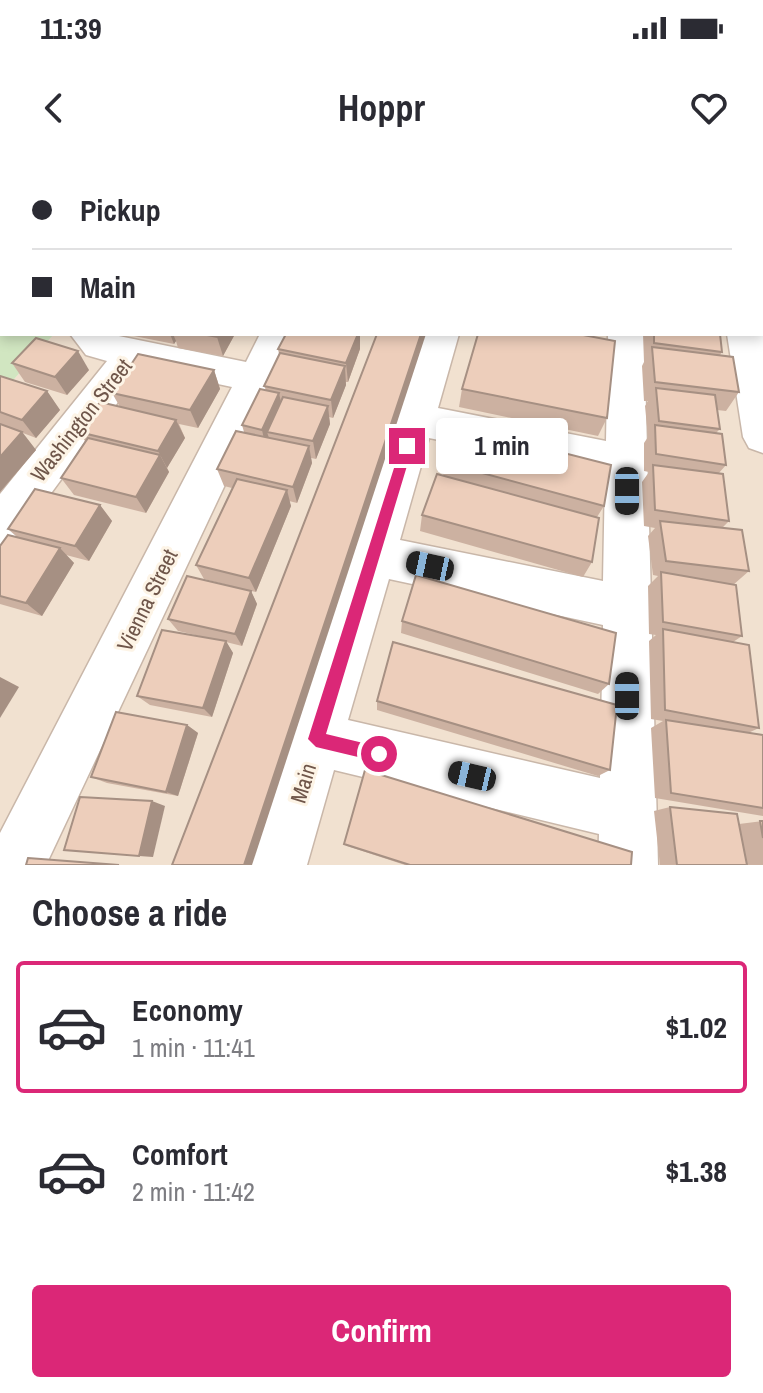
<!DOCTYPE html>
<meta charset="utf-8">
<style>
:root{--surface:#fff;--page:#f7f7f7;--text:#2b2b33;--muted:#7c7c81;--line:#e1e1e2;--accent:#db2777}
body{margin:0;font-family:"Archivo Narrow",sans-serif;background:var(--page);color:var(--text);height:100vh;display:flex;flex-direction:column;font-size:30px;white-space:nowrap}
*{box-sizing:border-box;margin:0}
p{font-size:26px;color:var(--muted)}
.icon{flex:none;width:44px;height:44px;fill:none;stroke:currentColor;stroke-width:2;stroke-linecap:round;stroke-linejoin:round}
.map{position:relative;height:705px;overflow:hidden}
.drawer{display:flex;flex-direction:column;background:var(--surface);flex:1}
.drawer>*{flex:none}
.top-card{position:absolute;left:0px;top:0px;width:764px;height:176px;box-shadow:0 4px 12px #0003;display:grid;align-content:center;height:176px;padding:0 32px;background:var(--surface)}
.end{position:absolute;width:36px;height:36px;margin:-18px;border:10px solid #db2777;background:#fff;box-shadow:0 0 0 4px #fff}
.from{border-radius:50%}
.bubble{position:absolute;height:56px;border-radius:8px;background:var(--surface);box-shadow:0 4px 12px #0003;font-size:26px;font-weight:700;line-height:56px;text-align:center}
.car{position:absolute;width:24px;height:48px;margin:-24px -12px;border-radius:10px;box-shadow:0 0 6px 2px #0007;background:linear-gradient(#222 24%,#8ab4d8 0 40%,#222 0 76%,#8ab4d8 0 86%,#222 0)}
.top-card b{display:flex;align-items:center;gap:28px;height:76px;font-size:30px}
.top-card b+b{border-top:2px solid var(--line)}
.top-card i{width:20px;height:20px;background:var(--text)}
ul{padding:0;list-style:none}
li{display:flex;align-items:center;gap:24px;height:132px;margin:0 16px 12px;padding:0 16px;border:4px solid transparent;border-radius:8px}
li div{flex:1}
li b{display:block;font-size:30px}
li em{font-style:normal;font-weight:700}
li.current{border-color:var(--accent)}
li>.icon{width:72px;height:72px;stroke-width:1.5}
h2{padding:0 32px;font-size:36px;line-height:96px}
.action{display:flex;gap:16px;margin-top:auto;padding:16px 32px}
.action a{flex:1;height:92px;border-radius:8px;background:var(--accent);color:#fff;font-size:32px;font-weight:700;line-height:92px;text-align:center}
.status{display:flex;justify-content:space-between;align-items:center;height:56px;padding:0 40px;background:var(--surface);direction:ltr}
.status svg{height:22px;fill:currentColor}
header{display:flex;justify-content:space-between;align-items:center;height:104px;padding:0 32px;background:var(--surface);font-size:36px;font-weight:700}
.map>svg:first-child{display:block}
.residential{fill:#f1e1d0}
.green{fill:#d1e6c1}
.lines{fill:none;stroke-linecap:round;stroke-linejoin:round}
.minor-casing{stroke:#c9b7a9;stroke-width:3}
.minor{fill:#fff;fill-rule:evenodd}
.wall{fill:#ccb1a1}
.shaded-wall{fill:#a69083}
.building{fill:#edcebb;stroke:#a69083;stroke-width:2}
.route{fill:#db2777}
.labels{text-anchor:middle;stroke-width:6;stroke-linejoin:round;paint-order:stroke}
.street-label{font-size:22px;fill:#6f564a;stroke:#fdf4e6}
</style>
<div class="status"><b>11:39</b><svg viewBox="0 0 49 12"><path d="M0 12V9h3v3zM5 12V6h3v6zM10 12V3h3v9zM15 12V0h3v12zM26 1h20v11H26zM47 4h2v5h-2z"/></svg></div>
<header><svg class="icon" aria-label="back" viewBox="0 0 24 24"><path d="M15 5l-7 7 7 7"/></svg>Hoppr<svg class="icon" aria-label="heart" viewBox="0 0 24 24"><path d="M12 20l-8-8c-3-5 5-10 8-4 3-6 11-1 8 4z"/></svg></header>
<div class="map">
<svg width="763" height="705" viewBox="0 0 763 705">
<rect width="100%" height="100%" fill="#faf0e1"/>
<path class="residential" d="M197 0H763V705H0V235L54 174H762V2H196Z"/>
<path class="green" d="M0 0H197L2 2V174H54L0 235Z"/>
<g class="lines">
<defs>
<g id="minor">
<rect x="481" y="0" width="28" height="2"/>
<rect x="611" y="0" width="28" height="2"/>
<rect x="762" y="33" width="1" height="18"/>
<path d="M762 172 763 174V293L749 288 743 277 727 174Z"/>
<path d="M70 174H109L246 202 260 174H296L46 705H0V673L232 227 143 208 16 381 0 386V334L107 201 86 195Z"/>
<path d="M423 174H459L438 248 606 281 608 174H644L658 705H598L599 674 334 610 307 705H247ZM429 278 605 314 603 421 400 380ZM389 419 603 465 600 618 348 560Z"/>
</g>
</defs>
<use href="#minor" class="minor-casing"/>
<use href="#minor" class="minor"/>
</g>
<g class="wall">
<path d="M209 0H333L332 2H208Z"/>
<path d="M377 0H438L437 2H366L377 1Z"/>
<path d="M551 0H612L611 2H568Z"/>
<path d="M650 0H701L700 2H650Z"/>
<path d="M719 0H739L738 2Z"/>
<path d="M747 0H763V35L762 2H746Z"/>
<path d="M124 174H235L223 196 178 188 176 181 174 184Z"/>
<path d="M286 174H360V189L348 222H346V225L333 258 329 257 330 264 316 299 311 298 312 303 297 343 289 341 291 346 256 432 251 431 257 444 242 486 226 482 233 493 212 557 150 545 137 536 204 477 178 471 168 459 243 429 204 419 196 405 232 328 224 326 217 309 244 272 242 265 266 230 264 226 279 194 278 189Z"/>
<path d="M643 174H720L722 192 720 195 739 232 726 251 717 250 720 269 716 273 726 305 718 314 729 361 722 368 749 411 733 425 742 476 733 482 759 568 748 573 763 575V656L655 638 651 568 663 561 651 559 649 481 656 475 649 474 648 426 658 416 653 415 648 376 655 368 644 366 642 322 649 312 644 311V283L648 277 645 246 648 241H644L642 206 644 202Z"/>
<path d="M12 203 89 210 67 235 25 222Z"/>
<path d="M214 210 220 229 198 268 179 264 185 278 167 308 169 312 146 353 74 335 61 318 85 281 79 272 120 247 112 233Z"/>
<path d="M0 216 47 231 60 250 36 278 23 273 36 290 0 332Z"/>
<path d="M462 229 607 258 598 276 459 247Z"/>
<path d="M445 303 604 346 597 357 592 402 583 417 420 371 422 355 443 316Z"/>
<path d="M100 345 112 361 89 401 66 395 74 403 42 456 0 444V386L17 377 8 369Z"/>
<path d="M402 461 609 524 598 534 401 473Z"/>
<path d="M377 541 610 610 598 616 377 550Z"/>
<path d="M187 565 198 573 178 636 107 623 91 617Z"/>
<path d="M670 647 739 664 763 661V705H660L654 651Z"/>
<path d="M344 684 631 705H405L347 686Z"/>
</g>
<g class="shaded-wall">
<path d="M170 174H173L176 181 174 184Z"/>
<path d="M219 174H235L223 196 217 177Z"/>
<path d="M358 174H360V189L348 222 346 203Z"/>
<path d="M421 174H426L252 705H244Z"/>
<path d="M78 191 89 210 67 235 55 217Z"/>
<path d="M345 206 346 225 333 258 331 240Z"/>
<path d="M214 210 220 229 198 268 190 250Z"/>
<path d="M47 231 60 250 36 278 22 260Z"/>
<path d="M279 233 283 252 267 272 270 281 266 288 262 270Z"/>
<path d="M328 246 330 264 316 299 313 281Z"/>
<path d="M176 260 185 278 167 308 158 291Z"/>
<path d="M22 272 36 290 0 332V297Z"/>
<path d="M309 286 312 303 297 343 293 327Z"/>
<path d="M160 295 169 312 146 353 136 337Z"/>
<path d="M287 330 291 346 256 432 249 418Z"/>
<path d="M100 345 112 361 89 401 75 386Z"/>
<path d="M60 388 74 403 42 456 26 443Z"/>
<path d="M251 431 257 444 242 486 235 474Z"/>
<path d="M226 481 233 493 212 557 203 548Z"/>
<path d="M0 517 19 527 0 558Z"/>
<path d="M187 565 198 573 178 636 166 632Z"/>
<path d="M152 641 165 646 153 697 139 696Z"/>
</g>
<g class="building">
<path d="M209 0H244L257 2H208Z"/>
<path d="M282 0H320L319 2H281Z"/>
<path d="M391 0H431L430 2H405Z"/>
<path d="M445 0H479V2H444Z"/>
<path d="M516 0H531L542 2H515Z"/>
<path d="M752 0H763V12L762 2H751Z"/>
<path d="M202 174H219L217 177Z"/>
<path d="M286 174H358L346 203 278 189Z"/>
<path d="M377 174H421L244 705H172Z"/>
<path d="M478 174H578L615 181 607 258 462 229Z"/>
<path d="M654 174H720L722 192 654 183Z"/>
<path d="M36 178 78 191 55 217 12 203Z"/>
<path d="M652 187 733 197 739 232 655 222Z"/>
<path d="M280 193 345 206 331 240 264 226Z"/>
<path d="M138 194 214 210 190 250 112 233Z"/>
<path d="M0 216 47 231 22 260 0 252Z"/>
<path d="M656 228 715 235 720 269 659 261Z"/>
<path d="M260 229 279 233 262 270 242 265Z"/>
<path d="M283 237 328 246 313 281 267 272Z"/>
<path d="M100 242 176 260 158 291 79 272Z"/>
<path d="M0 264 22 272 0 297Z"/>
<path d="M655 265 722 274 726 305 656 294Z"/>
<path d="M458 266 611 305 604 346 445 303Z"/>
<path d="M236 271 309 286 293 327 217 309Z"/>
<path d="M88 278 160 295 136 337 61 318Z"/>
<path d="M653 305 723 314 729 361 655 350Z"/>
<path d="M437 314 599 358 592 402 422 355Z"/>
<path d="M237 319 287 330 249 418 196 405Z"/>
<path d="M35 329 100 345 75 386 8 369Z"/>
<path d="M660 361 742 370 749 411 666 401Z"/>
<path d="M8 375 60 388 26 443 0 436V386Z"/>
<path d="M661 412 736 425 742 476 663 462Z"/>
<path d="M416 415 616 473 609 524 402 461Z"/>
<path d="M187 416 251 431 235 474 168 459Z"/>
<path d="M663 469 749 485 759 568 665 550Z"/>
<path d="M162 470 226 481 203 548 137 536Z"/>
<path d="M393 482 617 545 610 610 377 541Z"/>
<path d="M116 552 187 565 166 632 91 617Z"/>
<path d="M666 560 763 575V648L671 633Z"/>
<path d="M365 610 632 692 631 705H410L344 684Z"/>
<path d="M80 637 152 641 139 696 64 690Z"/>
<path d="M670 647 737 654 747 705H677Z"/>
<path d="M760 661H763V678Z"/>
<path d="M28 698 119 705H26Z"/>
</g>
<path class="route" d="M407 282 413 286 326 574 384 588 387 594 379 602 316 587 308 579 401 286Z"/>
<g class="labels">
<g class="street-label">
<text transform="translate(81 260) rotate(-52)" y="8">Washington Street</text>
<text transform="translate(147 440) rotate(-64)" y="8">Vienna Street</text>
<text transform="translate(303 623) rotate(-73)" y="8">Main</text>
</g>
</g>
</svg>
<i class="end from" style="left:379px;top:594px"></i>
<i class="end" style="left:407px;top:286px"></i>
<div class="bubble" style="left:436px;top:258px;width:132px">1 min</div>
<i class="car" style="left:627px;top:331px;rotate:180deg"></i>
<i class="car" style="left:430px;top:406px;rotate:282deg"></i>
<i class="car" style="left:627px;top:536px;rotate:0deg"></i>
<i class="car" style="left:472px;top:616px;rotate:283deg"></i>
<div class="top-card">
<b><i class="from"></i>Pickup</b>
<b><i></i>Main</b>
</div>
</div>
<section class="drawer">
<h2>Choose a ride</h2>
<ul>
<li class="current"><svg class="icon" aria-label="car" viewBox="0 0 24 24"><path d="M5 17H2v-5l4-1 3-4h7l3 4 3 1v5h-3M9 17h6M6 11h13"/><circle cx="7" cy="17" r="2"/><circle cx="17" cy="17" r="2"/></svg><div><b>Economy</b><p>1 min · 11:41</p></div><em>$1.02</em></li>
<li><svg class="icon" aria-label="car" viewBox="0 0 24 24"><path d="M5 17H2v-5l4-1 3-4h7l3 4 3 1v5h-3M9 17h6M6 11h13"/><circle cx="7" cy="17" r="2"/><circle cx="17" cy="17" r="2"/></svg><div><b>Comfort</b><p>2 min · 11:42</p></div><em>$1.38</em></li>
</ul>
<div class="action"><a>Confirm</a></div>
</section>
